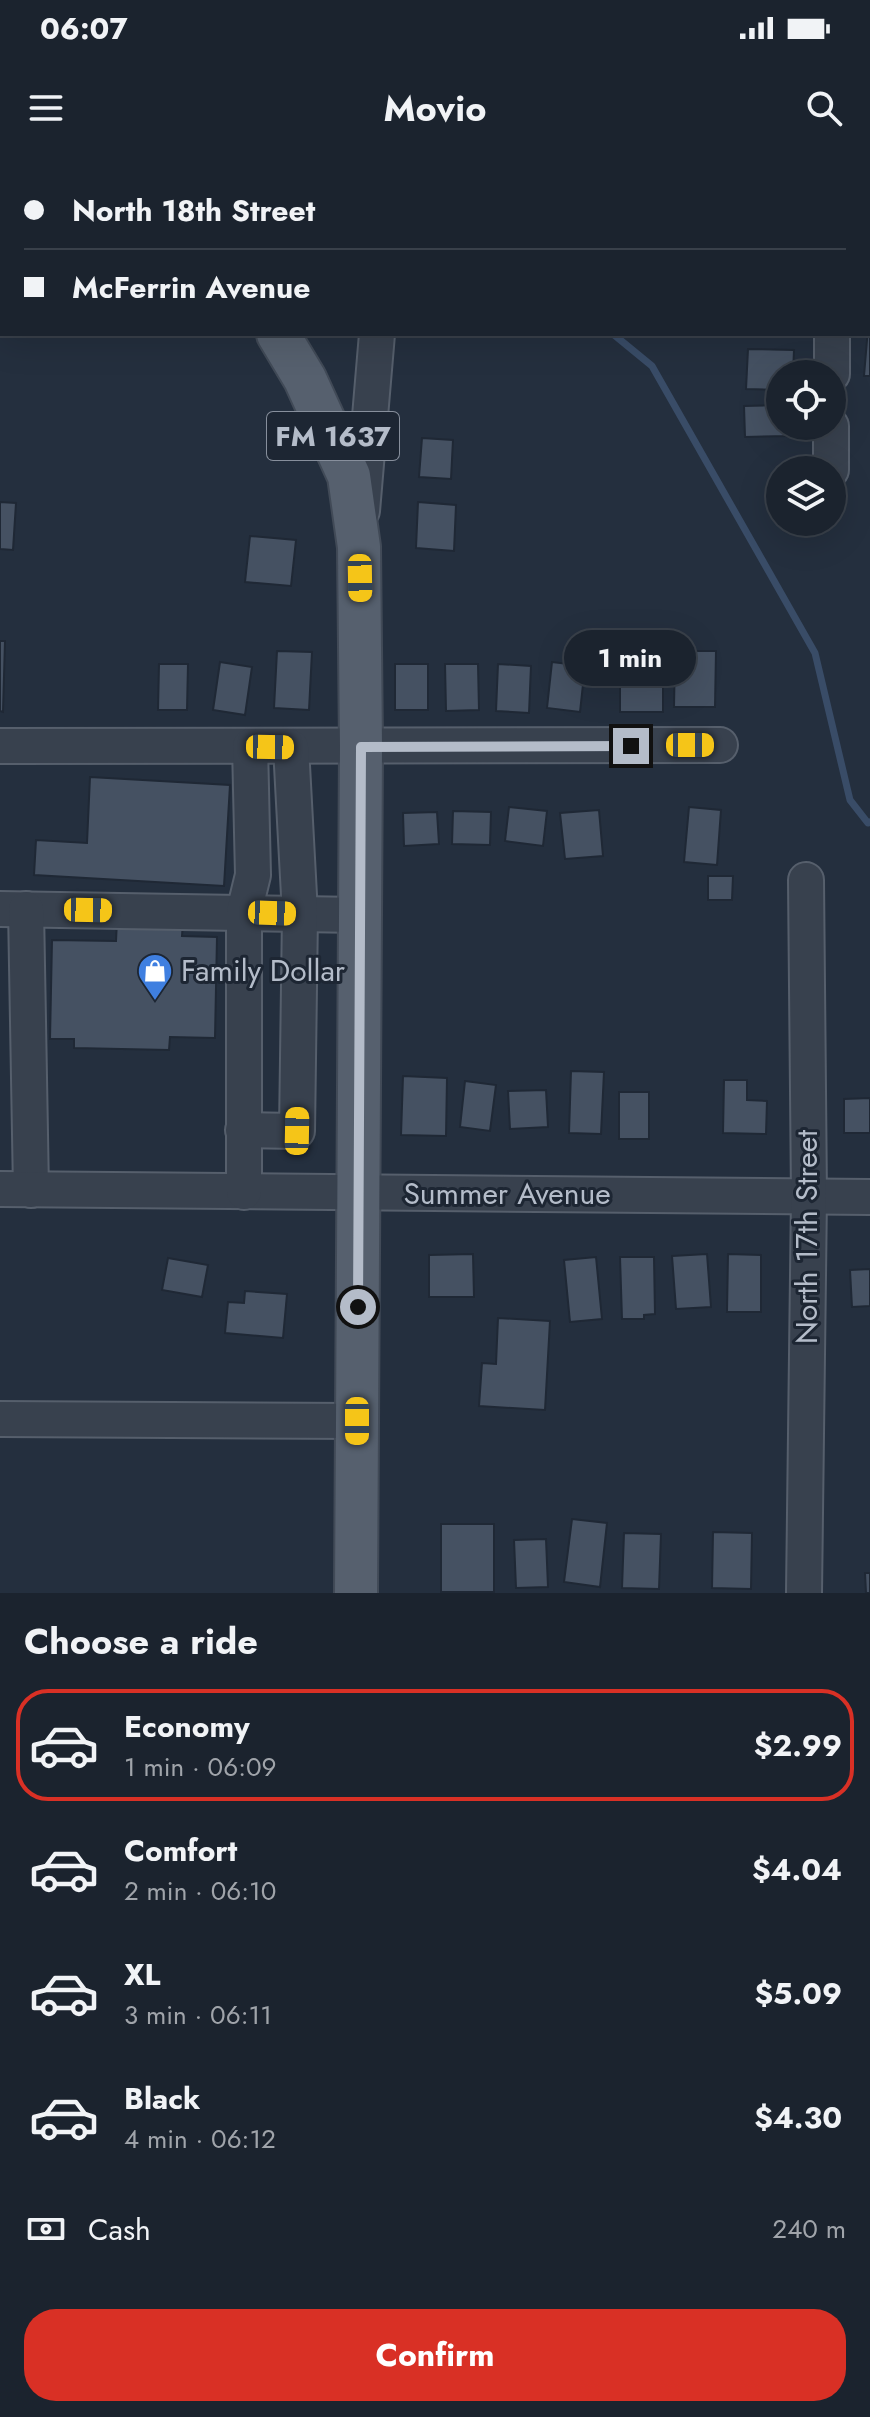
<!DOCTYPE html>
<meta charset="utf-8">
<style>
:root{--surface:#1b232e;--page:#242b36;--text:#f1f3f6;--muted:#a0a4aa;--line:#39404a;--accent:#d93025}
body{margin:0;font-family:Jost,sans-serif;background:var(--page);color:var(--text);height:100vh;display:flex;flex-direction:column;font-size:30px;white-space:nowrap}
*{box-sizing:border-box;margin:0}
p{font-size:26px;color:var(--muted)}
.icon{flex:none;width:44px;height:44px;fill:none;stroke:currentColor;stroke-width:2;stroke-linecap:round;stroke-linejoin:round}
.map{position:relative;height:1433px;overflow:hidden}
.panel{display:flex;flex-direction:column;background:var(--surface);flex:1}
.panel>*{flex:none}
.hud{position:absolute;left:0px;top:0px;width:870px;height:176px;box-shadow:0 8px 32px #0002,0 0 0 2px var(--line);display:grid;align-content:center;height:176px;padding:0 24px;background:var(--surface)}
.buttons{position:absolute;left:766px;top:200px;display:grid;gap:16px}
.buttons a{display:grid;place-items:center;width:80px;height:80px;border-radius:50%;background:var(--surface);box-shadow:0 8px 32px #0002,0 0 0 2px var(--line);font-size:40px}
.end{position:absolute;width:36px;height:36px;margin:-18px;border:10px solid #b4bcc9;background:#111;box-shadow:0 0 0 4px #111}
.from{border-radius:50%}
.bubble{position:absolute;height:56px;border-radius:28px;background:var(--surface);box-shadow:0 8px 32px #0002,0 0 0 2px var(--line);font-size:26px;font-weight:700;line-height:56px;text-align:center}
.car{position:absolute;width:24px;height:48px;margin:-24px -12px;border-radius:10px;box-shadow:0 0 6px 2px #0007;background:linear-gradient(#f5c518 24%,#345 0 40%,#f5c518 0 76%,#345 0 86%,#f5c518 0)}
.hud b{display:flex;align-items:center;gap:28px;height:76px;font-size:30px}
.hud b+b{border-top:2px solid var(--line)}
.hud i{width:20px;height:20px;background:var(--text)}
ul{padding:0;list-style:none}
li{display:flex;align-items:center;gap:24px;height:112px;margin:0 16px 12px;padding:0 8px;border:4px solid transparent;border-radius:32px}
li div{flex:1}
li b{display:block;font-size:30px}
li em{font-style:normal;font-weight:700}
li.current{border-color:var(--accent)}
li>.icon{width:72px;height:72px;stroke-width:1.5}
h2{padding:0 24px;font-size:36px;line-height:96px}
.pay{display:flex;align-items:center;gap:20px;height:88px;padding:0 24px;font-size:30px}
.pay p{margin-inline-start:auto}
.button{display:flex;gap:16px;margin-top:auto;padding:16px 24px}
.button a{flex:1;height:92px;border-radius:32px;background:var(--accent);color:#fff;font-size:32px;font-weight:700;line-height:92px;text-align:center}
.status{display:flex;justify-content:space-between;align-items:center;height:56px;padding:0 40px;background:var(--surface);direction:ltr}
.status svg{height:22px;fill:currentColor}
header{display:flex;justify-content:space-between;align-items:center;height:104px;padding:0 24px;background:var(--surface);font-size:36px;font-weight:700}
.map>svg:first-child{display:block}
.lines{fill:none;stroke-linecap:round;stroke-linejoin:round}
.stream{stroke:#394c67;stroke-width:7}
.building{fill:#455162;stroke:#1f2835;stroke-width:2}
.minor-casing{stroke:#565f6c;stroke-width:38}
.major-casing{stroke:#414a57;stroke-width:46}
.minor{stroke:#38414e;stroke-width:34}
.major{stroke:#56606e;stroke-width:42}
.route{stroke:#b4bcc9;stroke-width:10}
.labels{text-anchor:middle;stroke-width:6;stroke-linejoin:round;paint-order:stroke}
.shield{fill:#1d2633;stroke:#878f9c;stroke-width:2}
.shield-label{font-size:28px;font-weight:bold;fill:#b4bcc9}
.poi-label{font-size:30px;fill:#b4bcc9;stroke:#1d2633;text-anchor:start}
.street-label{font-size:30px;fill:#b4bcc9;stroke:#1d2633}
</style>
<div class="status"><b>06:07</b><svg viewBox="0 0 49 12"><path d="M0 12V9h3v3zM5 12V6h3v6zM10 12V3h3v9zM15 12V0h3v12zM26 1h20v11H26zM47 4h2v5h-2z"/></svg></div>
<header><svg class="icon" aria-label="menu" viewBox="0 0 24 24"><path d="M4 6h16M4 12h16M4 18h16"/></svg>Movio<svg class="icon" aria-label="search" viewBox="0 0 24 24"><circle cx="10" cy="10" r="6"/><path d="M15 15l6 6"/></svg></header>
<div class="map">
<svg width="870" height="1433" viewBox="0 0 870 1433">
<rect width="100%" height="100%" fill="#242f3e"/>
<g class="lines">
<g class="stream">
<path d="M0 73H2"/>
<path d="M613 174 652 206 815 493 850 640 868 663 870 662"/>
</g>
</g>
<g class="building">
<path d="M250 0H302L303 2H251Z"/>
<rect x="868" y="7" width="2" height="46"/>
<rect x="0" y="117" width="2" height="35"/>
<path d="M868 168H870V216H864Z"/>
<rect x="745" y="174" width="43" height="2"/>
<path d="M748 189 794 190 793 214H780V230L746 229Z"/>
<path d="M780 245V266H789V276L745 277 744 246Z"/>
<path d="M422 278 453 280 451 319 419 317Z"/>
<path d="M0 342 16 343 13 390 0 389Z"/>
<path d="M418 342 456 345 454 391 416 388Z"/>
<path d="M250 376 296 380 291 426 245 422Z"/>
<path d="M0 481H5L3 552 0 551Z"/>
<path d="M277 491 312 492 309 550 274 548Z"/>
<path d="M675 491H716L715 547H674Z"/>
<path d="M220 502 252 507 245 555 213 550Z"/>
<path d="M552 502 585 506 580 552 547 548Z"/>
<path d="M620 502 663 503V552H620Z"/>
<path d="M159 504H188L187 550H158Z"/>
<rect x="395" y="504" width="33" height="46"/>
<path d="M445 504H478L479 550 446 551Z"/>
<path d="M498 504 531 506 529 553 496 551Z"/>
<path d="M90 617 230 625 224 726 34 715 36 680 87 683Z"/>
<path d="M509 647 547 651 543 686 505 681Z"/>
<path d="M689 647 721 650 717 705 684 702Z"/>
<path d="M599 650 603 696 565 699 560 653Z"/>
<path d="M453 651 491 652 490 685 452 684Z"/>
<path d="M437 652 439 684 404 686 403 653Z"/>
<path d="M708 716H733L732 740H708Z"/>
<path d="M117 760 183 762 182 776 217 777 215 878 170 877 169 890 74 888V879H50L52 780 116 781Z"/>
<path d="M571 911 604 912 601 974 569 973Z"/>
<path d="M403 916 447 918 446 976 401 975Z"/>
<path d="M724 920H747V940L767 941 766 974 723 973Z"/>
<path d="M465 921 496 925 490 971 460 967Z"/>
<path d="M546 930 548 967 510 969 508 931Z"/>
<rect x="619" y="932" width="30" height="47"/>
<path d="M870 938V973H844V939Z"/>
<path d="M473 1094 474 1137H429V1095Z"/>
<path d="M707 1094 711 1147 676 1149 672 1096Z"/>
<path d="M728 1094 761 1095V1152H727Z"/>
<path d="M596 1097 602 1159 570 1162 564 1100Z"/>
<path d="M620 1097H654L655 1154 644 1155V1159H622Z"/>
<path d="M168 1098 208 1105 202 1137 162 1130Z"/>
<path d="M870 1109V1146L852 1147 850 1110Z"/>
<path d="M245 1131 287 1134 283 1178 225 1173 228 1142 244 1143Z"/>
<path d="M498 1158 550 1161 545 1250 479 1246 482 1203 496 1204Z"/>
<path d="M572 1359 607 1363 600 1427 564 1422Z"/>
<rect x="441" y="1364" width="53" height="68"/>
<path d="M713 1372 752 1373 751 1429 712 1428Z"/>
<path d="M624 1373 661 1374 659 1429 622 1428Z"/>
<path d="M546 1379 548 1427 516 1428 514 1380Z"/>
<path d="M865 1413H870V1433H866Z"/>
</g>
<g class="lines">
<defs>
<g id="minor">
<path d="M832 0V2"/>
<path d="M27 2 29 0"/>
<path d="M363 2V0"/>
<path d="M868 130 870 129"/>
<path d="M832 214V174"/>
<path d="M831 310V266"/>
<path d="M362 351 377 174"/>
<path d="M0 586 720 585"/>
<path d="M0 749 359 755"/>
<path d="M26 749 31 1030"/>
<path d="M243 970 297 971 300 754 291 587"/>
<path d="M0 1029 870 1037"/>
<path d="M244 1032V752L253 715 250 586"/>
<path d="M0 1259 357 1261"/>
<path d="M804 1433 809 1036 806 720"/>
</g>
<g id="major">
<path d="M116 0 118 2"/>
<path d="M278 174 305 219 349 316 359 387 361 587 356 1433"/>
</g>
</defs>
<use href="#minor" class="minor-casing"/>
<use href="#major" class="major-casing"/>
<use href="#minor" class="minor"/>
<use href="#major" class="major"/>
</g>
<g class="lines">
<path class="route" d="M358 1147 361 587 631 586"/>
</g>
<defs>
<symbol id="shop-pin" viewBox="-11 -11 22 30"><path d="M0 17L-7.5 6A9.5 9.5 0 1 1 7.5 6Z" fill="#3f7fe0" stroke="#1d2633"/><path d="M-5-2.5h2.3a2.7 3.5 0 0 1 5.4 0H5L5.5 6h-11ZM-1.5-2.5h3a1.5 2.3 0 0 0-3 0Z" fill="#fff"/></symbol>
</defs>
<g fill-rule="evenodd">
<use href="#shop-pin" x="135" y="791" width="40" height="54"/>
</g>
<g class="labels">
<rect class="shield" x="267" y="252" width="132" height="48" rx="6"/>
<g class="shield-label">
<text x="333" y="286">FM 1637</text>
</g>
<g class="poi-label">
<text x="181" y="821">Family Dollar</text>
</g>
<g class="street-label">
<text x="507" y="1044">Summer Avenue</text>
<text transform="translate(807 1077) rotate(-90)" y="10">North 17th Street</text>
</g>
</g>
</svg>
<div class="buttons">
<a><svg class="icon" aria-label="locate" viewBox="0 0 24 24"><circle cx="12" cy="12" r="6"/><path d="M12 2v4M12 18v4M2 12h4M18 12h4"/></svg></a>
<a><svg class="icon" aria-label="layers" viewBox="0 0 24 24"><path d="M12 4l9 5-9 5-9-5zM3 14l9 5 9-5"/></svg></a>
</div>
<i class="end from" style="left:358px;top:1147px"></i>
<i class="end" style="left:631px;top:586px"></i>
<div class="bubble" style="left:564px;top:470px;width:132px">1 min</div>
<i class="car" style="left:360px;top:418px;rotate:179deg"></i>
<i class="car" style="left:690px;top:585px;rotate:90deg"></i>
<i class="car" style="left:270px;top:587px;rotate:91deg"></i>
<i class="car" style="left:88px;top:750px;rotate:91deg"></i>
<i class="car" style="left:272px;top:753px;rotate:92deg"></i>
<i class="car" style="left:297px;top:971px;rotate:1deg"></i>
<i class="car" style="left:357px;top:1261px;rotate:180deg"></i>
<div class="hud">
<b><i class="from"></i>North 18th Street</b>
<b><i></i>McFerrin Avenue</b>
</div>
</div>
<section class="panel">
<h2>Choose a ride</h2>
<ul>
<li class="current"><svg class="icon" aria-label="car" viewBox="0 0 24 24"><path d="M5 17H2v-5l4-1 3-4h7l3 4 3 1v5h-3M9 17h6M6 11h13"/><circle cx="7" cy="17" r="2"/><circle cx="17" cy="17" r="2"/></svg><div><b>Economy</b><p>1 min · 06:09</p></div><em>$2.99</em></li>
<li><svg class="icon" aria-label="car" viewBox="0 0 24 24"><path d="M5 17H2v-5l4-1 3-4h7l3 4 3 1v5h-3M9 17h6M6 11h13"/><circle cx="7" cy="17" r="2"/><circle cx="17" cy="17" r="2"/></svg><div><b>Comfort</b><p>2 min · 06:10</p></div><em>$4.04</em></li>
<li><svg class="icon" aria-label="car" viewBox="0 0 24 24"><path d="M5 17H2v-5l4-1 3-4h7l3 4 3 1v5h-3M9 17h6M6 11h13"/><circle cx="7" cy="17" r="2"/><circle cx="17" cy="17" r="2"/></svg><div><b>XL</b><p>3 min · 06:11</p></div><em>$5.09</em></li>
<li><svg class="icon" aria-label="car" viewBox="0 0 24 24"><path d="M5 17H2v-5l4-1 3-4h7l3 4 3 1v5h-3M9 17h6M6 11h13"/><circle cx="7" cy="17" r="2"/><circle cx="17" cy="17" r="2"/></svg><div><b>Black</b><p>4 min · 06:12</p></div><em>$4.30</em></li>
</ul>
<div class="pay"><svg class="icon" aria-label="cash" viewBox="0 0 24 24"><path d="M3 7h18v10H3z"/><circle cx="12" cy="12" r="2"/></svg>Cash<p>240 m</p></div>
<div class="button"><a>Confirm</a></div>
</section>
